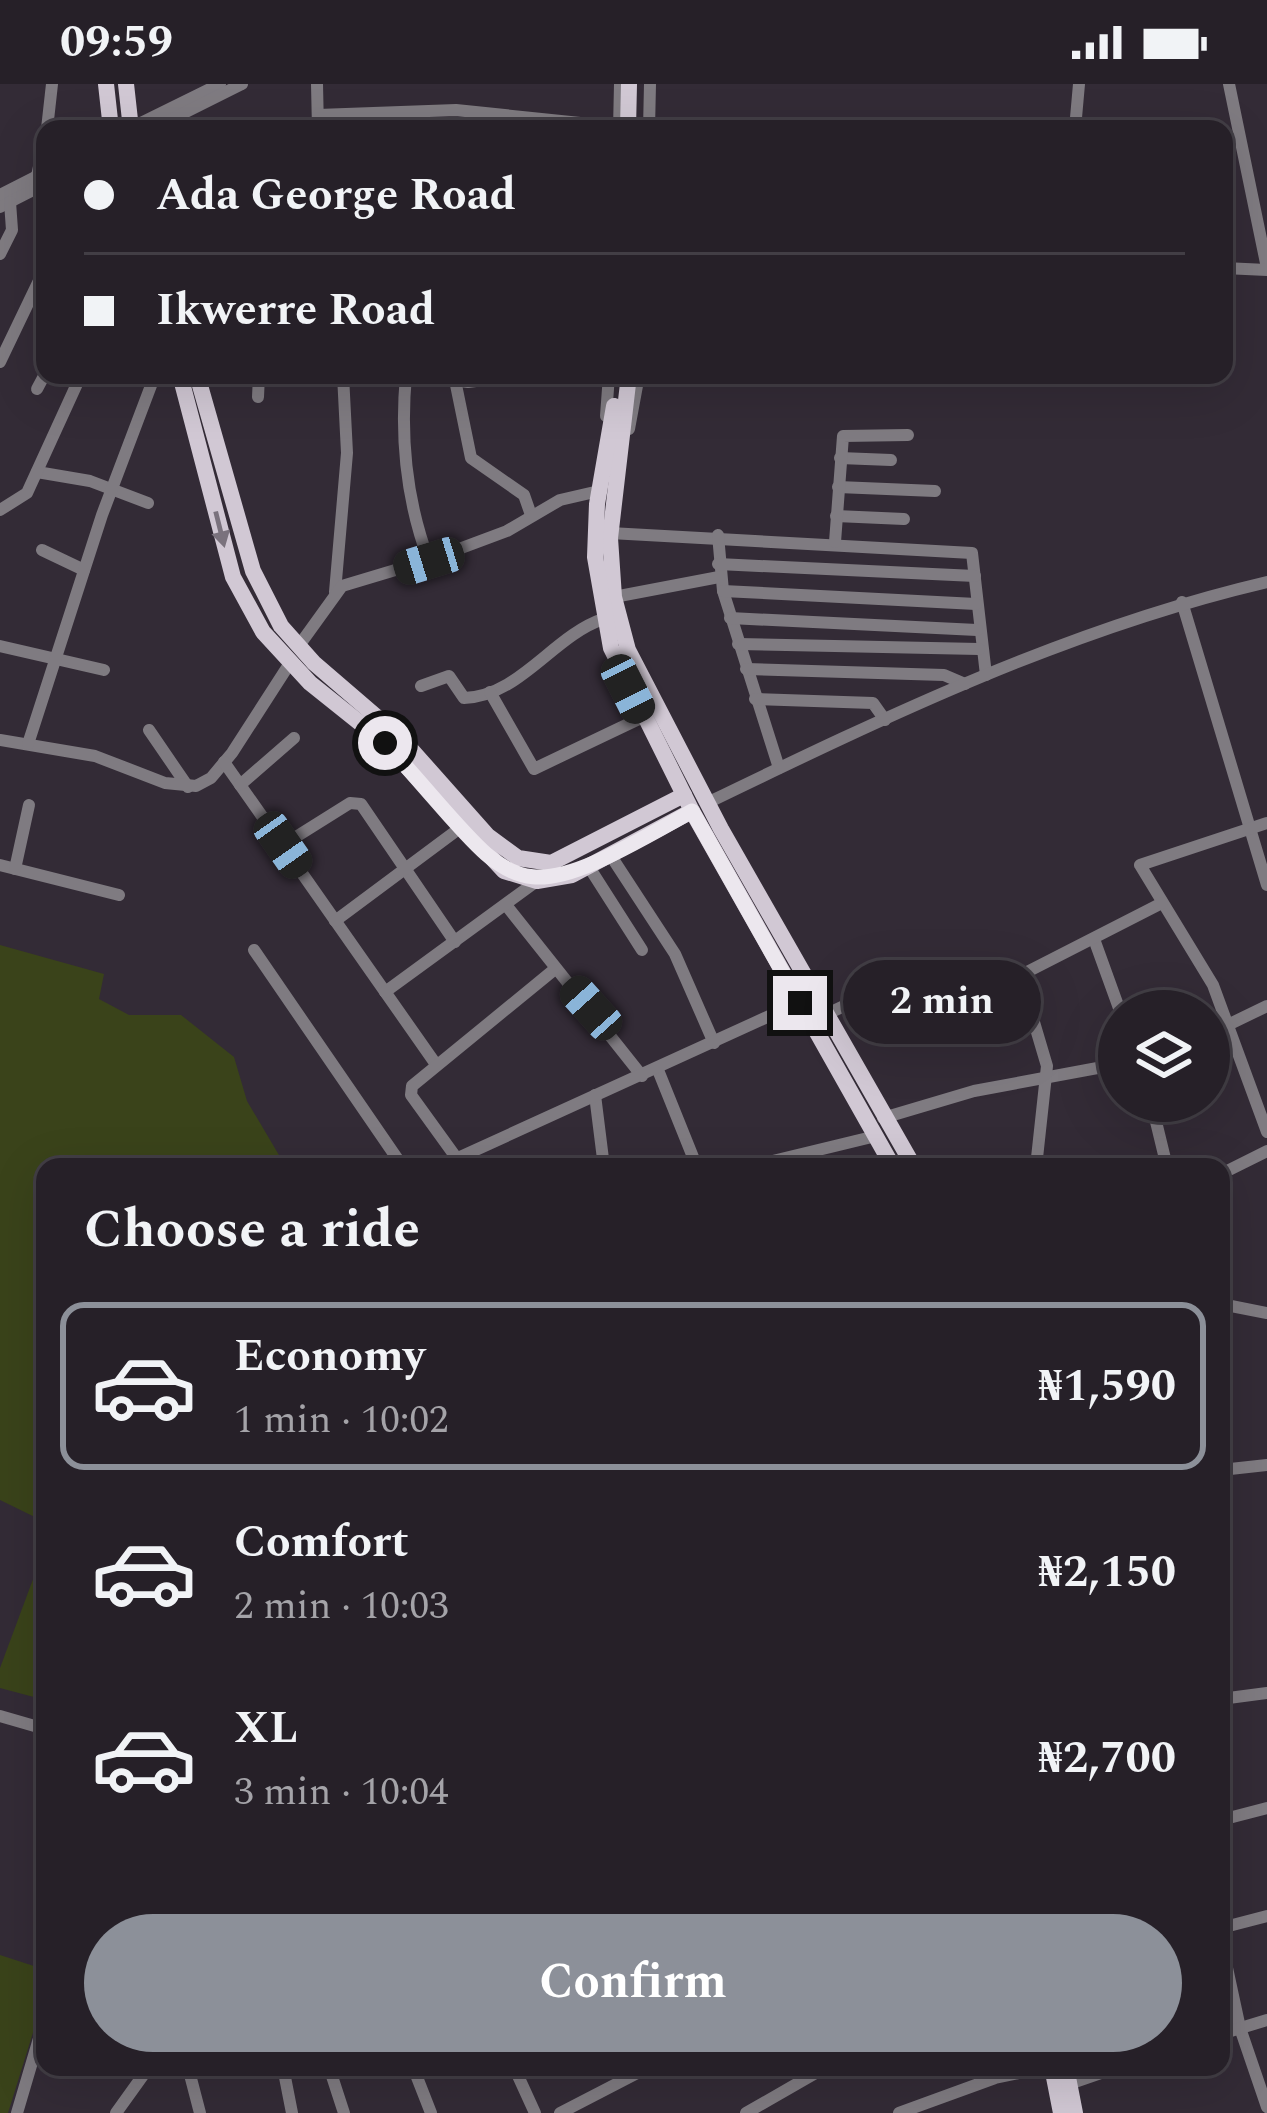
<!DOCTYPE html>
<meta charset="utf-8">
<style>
:root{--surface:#262028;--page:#322d34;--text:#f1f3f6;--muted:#a4a3a8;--line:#423e45;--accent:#8c9099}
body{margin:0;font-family:Spectral,serif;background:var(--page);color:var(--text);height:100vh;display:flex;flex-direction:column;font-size:45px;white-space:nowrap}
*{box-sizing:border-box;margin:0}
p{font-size:39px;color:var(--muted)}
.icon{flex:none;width:66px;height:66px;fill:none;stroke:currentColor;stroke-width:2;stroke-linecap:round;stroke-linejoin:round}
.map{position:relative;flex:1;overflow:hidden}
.panel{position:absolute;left:36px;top:1074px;width:1194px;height:918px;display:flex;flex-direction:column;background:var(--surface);border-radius:24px;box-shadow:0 12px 48px #0002,0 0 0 3px var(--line)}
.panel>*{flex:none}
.hud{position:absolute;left:36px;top:36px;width:1197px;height:264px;border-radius:24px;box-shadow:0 12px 48px #0002,0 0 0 3px var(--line);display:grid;align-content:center;height:264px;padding:0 48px;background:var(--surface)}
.fabs{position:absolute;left:1098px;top:906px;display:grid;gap:24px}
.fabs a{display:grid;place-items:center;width:132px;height:132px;border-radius:50%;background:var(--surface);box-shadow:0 12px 48px #0002,0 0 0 3px var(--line);font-size:60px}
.end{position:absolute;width:54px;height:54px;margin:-27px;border:15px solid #ece7ee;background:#111;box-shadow:0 0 0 6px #111}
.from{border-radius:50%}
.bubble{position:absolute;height:84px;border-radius:42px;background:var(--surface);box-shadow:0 12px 48px #0002,0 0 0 3px var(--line);font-size:39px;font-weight:700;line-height:84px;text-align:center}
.car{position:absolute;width:36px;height:72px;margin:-36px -18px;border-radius:15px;box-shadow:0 0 9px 3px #0007;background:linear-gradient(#222 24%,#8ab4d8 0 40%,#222 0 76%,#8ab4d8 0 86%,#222 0)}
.hud b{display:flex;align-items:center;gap:42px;height:114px;font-size:45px}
.hud b+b{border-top:3px solid var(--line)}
.hud i{width:30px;height:30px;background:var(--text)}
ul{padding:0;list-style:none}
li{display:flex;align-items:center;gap:36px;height:168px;margin:0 24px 18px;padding:0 24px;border:6px solid transparent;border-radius:24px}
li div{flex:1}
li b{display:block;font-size:45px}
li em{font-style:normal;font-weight:700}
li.active{border-color:var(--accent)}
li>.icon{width:108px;height:108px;stroke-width:1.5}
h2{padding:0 48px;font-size:54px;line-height:144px}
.button{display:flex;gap:24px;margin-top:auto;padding:24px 48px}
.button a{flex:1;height:138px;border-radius:72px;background:var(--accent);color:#fff;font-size:48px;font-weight:700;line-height:138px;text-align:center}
.status{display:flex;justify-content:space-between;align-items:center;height:84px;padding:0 60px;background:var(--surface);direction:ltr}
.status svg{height:33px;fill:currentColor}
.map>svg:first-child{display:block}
.green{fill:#3a431a}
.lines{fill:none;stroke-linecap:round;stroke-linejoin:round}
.minor{stroke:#7f7b81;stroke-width:12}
.major{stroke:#d1c8d4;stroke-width:16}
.oneway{fill:#7a727d}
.route{stroke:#ece7ee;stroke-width:15}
</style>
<div class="status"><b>09:59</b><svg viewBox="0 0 49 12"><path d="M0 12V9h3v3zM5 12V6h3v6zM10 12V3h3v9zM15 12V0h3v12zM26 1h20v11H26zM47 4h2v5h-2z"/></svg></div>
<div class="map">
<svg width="1267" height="2029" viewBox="0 0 1267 2029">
<rect width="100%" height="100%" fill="#332b36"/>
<g class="green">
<path d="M0 861 104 890 99 915 129 931H181L234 973 247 1017 286 1083H45V1438L0 1416Z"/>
<path d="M45 1463V1616L0 1604V1584Z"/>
<path d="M45 1858V1910L8 2029H0V1871L37 1883Z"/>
</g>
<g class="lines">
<g class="minor">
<path d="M317 0 318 45"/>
<path d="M1229 0 1267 184"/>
<path d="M318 31 456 26 619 43"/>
<path d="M47 45 52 0"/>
<path d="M129 45 220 0"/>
<path d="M152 45 242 0"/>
<path d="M619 45 620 0"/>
<path d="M649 45 650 0"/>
<path d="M1075 45 1079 0"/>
<path d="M37 92 45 55"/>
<path d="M0 111 45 88"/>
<path d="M0 123 45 100"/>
<path d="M0 170 12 146 10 118"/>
<path d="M1224 184 1267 186"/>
<path d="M0 278 45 184"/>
<path d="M406 291C400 356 406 416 429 477"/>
<path d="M415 291 468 298 524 291"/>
<path d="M455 296 471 374 524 411 531 431"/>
<path d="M37 305 45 290"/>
<path d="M258 313 259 291"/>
<path d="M606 332 609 291"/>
<path d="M629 345 639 291"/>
<path d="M840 374 891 376"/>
<path d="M37 388 90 397 148 419"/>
<path d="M838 403 935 407"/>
<path d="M0 426 27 409 81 291"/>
<path d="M836 432 904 435"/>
<path d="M610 449 972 469 986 591"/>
<path d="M718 451 723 507 779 684"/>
<path d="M835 458 843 352 908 351"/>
<path d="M42 466 84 486"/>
<path d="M718 480 975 492"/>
<path d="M723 507 976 520"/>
<path d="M335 508 347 369 343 291"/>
<path d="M614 513 719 493"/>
<path d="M1182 518 1267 801"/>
<path d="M730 534 977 546"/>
<path d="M738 560 979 565"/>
<path d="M0 562 104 586"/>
<path d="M298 563 342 502 432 475 507 447 560 416 599 407"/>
<path d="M746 585 944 591 965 600"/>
<path d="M421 602 449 592 464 614C520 612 553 552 603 535"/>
<path d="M490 608 534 685 643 633"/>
<path d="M755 615 873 619 885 636"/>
<path d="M149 646 188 703"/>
<path d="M0 656 95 672 165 699 196 702 211 694 232 669 290 579"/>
<path d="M28 660 102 431 155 291"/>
<path d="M224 678 435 979"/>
<path d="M240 701 294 654"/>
<path d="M707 719C889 631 1070 544 1267 498"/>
<path d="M1267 739 1140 781 1213 901 1267 1048"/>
<path d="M283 761 350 719 361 720 455 858"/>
<path d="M611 772 675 870 714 959"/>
<path d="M0 781 119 811"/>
<path d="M589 783 642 866"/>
<path d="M15 785 29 721"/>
<path d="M506 821 642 992"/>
<path d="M335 837 460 744"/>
<path d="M1094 855 1120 927"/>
<path d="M254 866 403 1083"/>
<path d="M385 908 537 797"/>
<path d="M825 931 918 887"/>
<path d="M1209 950 1267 922"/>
<path d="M658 986 697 1083"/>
<path d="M595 1011 604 1083"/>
<path d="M1151 1017 1167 1083"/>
<path d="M883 1034 974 1007 1119 980"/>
<path d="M458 1074 800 918"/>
<path d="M463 1083 411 1011 412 1002 555 885"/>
<path d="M748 1083 876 1052"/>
<path d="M1036 1083 1047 982 1023 901 1025 889 1162 819"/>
<path d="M1221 1090 1267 1067"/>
<path d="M1221 1220 1267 1229"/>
<path d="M1221 1386 1267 1381"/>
<path d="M1221 1615 1267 1609"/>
<path d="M0 1632 45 1645"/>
<path d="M1221 1736 1267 1724"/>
<path d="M1221 1844 1267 1832"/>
<path d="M1221 1856 1240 1944 1267 2023"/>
<path d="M1221 1950 1267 1936"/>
<path d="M188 1983 200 2029"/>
<path d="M283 1983 292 2029"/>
<path d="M329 1983 344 2029"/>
<path d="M413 1983 431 2029"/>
<path d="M514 1983 535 2029"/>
<path d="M1069 2000 1118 1983"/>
<path d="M17 2029 45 1934"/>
<path d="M116 2029 149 1983"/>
<path d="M560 2029 649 1983"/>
<path d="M746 2029 826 1983"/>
<path d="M899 2029 995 1994 1047 1983"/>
</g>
<g class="major">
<path d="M106 0 111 45"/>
<path d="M126 0 131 45"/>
<path d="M628 45 629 0"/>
<path d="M180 291 233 493 263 548 310 599 385 659 504 787 537 797 572 791 692 727"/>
<path d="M197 291 253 487 281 542 314 579 400 653 488 752 518 774 551 779 684 711"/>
<path d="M629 291 610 454 614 513 628 566 721 745 914 1083"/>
<path d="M614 322 597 420 595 473 611 564 692 727 893 1083"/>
<path d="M1052 1983 1061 2029"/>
<path d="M1066 1983 1075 2029"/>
</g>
</g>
<defs><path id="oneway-solid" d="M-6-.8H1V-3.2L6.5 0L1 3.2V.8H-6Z" transform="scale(3)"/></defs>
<use class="oneway" href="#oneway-solid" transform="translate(220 445) rotate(76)"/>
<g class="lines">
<path class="route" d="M385 659C521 808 502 836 692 727L800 919"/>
</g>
</svg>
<div class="fabs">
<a><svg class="icon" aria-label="layers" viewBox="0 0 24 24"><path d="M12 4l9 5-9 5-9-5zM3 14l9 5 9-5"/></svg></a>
</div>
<i class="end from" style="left:385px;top:659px"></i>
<i class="end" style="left:800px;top:919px"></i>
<div class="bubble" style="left:843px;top:876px;width:198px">2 min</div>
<i class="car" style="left:429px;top:477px;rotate:253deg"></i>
<i class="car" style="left:628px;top:605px;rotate:153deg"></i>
<i class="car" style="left:283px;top:761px;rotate:145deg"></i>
<i class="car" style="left:591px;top:924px;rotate:318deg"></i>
<div class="hud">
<b><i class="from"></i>Ada George Road</b>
<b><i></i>Ikwerre Road</b>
</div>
<section class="panel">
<h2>Choose a ride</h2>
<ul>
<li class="active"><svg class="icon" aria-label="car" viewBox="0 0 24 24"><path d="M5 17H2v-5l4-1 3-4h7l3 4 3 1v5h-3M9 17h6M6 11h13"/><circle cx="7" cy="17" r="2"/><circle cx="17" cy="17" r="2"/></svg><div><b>Economy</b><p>1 min · 10:02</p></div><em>₦1,590</em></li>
<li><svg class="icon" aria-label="car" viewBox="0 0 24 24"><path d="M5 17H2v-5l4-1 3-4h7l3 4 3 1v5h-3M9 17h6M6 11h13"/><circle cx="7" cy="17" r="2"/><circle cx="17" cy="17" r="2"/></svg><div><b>Comfort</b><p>2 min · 10:03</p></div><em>₦2,150</em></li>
<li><svg class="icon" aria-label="car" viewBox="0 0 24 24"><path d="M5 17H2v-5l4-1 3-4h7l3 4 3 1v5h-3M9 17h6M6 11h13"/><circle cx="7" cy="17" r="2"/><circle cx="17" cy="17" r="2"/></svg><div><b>XL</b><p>3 min · 10:04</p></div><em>₦2,700</em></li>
</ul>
<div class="button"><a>Confirm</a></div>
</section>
</div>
